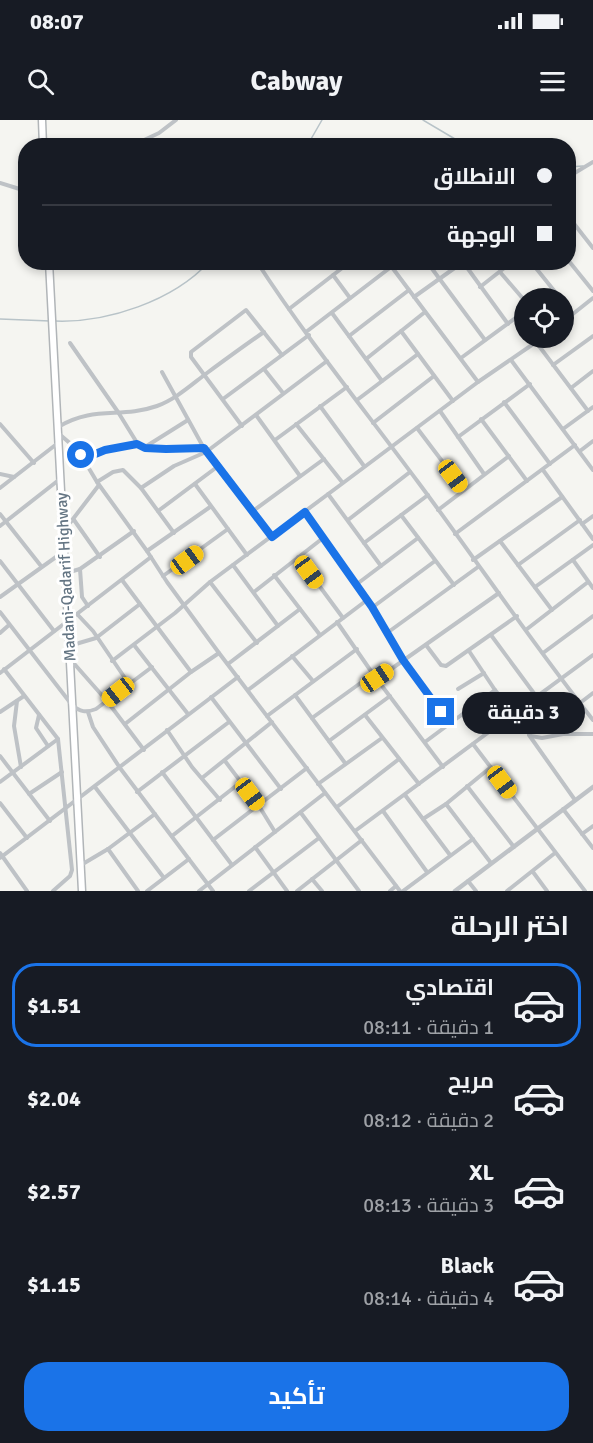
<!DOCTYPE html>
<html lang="ar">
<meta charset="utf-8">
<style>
:root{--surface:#171b24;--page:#242831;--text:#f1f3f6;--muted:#9ea1a6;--line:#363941;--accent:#1a73e8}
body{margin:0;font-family:Signika,Cairo,sans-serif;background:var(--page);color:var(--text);direction:rtl;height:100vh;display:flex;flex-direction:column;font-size:22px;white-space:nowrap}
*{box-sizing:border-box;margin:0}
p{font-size:20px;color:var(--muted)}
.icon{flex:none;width:33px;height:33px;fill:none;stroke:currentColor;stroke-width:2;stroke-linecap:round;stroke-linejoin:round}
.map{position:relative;height:771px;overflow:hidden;direction:ltr}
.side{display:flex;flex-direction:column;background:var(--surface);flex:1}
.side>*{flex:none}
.hud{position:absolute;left:18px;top:18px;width:558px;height:132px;border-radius:24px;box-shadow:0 3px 9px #0003;direction:rtl;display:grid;align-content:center;height:132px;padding:0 24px;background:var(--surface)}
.fabs{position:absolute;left:514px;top:168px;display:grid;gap:12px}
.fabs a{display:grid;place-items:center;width:60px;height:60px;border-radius:50%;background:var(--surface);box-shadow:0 3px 9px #0003;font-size:30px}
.end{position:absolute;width:27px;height:27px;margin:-14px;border:8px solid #1a73e8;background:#fff;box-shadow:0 0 0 3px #fff}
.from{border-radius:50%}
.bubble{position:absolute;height:42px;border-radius:21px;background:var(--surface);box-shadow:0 3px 9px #0003;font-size:20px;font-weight:700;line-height:42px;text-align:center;direction:rtl}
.car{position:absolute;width:18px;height:36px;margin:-18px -9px;border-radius:8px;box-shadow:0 0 4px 2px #0007;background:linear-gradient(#f5c518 24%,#345 0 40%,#f5c518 0 76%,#345 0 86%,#f5c518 0)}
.hud b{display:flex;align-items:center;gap:21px;height:57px;font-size:22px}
.hud b+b{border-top:2px solid var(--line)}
.hud i{width:15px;height:15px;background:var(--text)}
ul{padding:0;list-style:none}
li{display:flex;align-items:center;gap:18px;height:84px;margin:0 12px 9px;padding:0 12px;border:3px solid transparent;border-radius:24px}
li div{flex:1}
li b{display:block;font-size:22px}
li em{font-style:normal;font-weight:700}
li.on{border-color:var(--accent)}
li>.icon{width:54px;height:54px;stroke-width:1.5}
h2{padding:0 24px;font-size:27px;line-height:72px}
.action{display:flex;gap:12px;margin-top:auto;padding:12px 24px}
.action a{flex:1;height:69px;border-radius:24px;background:var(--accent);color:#fff;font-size:24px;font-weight:700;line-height:69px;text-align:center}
.status{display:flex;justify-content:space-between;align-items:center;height:42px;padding:0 30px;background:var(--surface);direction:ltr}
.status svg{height:16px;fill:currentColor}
header{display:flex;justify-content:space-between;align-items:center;height:78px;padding:0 24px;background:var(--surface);font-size:27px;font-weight:700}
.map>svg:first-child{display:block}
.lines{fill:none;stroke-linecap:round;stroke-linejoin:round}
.stream{stroke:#b8c3c8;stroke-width:1.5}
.trunk-casing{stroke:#b1b5b8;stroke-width:9}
.minor{stroke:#bec2c6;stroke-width:4}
.tertiary{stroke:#bec2c6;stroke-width:4.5}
.trunk{stroke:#fff;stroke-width:6}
.route{stroke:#1a73e8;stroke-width:8}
.labels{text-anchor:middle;stroke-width:6;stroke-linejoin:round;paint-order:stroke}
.street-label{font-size:16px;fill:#647583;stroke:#fff}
</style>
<div class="status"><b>08:07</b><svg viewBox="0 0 49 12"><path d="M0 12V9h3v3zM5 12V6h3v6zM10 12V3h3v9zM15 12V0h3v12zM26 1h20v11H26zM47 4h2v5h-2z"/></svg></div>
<header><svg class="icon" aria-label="menu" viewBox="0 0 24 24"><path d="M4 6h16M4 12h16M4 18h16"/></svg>Cabway<svg class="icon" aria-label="search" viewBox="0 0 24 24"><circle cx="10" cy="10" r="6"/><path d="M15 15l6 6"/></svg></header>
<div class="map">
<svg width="593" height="771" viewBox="0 0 593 771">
<rect width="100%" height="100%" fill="#f5f5f1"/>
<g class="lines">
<g class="stream">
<path d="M423 0 455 19 478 26"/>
<path d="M307 26 322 0"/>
<path d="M568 47 583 46"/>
<path d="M0 199 50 201"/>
<path d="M55 201C107 203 173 181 209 142"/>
</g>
<defs>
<g id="trunk">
<path d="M42 0 43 26"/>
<path d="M49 142 82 771"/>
</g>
</defs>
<use href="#trunk" class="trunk-casing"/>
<g class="minor">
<path d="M138 26 142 21 159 13 176 0"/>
<path d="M568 57 593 42"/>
<path d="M0 63 26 71"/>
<path d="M568 96 593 128"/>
<path d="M568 140 593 171"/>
<path d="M107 142 108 145"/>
<path d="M257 142C307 219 364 289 418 362 477 441 532 523 593 600"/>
<path d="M388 142 478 262"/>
<path d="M427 142 485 220"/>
<path d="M531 142 560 178"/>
<path d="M500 152 525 181"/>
<path d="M333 155 350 178"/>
<path d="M480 167 512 142"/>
<path d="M414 177 463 142 508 204"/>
<path d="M564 184 572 194"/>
<path d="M289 189 350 142"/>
<path d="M332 193 382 261"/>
<path d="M564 201 593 178"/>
<path d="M401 211 453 281"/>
<path d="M306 212 391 147"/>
<path d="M349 216 409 170"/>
<path d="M536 222 588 291"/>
<path d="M70 223 118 292 139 326 191 329 204 328"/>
<path d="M461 238 525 191"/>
<path d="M366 239 425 192"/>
<path d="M511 240 593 350"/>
<path d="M553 245 593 216"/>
<path d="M264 249 283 273"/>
<path d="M162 252 206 332 272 417"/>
<path d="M571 268 593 251"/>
<path d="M223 279 309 215"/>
<path d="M357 280 418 234"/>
<path d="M504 282 550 344"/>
<path d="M320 286 364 346"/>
<path d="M440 291 484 354"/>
<path d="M256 295 300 356"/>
<path d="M481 299 527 361"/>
<path d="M373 303 434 256"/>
<path d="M0 304 34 343"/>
<path d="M296 304 342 362"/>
<path d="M242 306 191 237V232L246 190 282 235"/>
<path d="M58 307C95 285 120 299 157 286 176 279 191 265 207 253 226 239 245 225 264 212"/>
<path d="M417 308 464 370"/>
<path d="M563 309 593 287"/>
<path d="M58 313 78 330 97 362 147 431"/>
<path d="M458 317 530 264"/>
<path d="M275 320 347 267"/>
<path d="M145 327 188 300"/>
<path d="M580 331 593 321"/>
<path d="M83 339 105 330 137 324"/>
<path d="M543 350 593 419"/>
<path d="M0 354 14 357"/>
<path d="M97 362 113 352 123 350 141 368 174 413"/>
<path d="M195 364 247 435"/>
<path d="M0 368 58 323"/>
<path d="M141 368 174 346 206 332 327 241"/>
<path d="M328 374 381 446"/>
<path d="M210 387 147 431 167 462 219 533 400 771"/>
<path d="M438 390 509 336"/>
<path d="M158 391 217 347"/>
<path d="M253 391 324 339"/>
<path d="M305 392 372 487 403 540 450 603"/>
<path d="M0 394 41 446"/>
<path d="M401 395 454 465"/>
<path d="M74 400 100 437"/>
<path d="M348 400 410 352"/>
<path d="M582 404 593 396"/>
<path d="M0 406 60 359"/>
<path d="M63 412 99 365"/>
<path d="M455 414 575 325"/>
<path d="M500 421 552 490"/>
<path d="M364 423 428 375"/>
<path d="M298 437 343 498"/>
<path d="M473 440 562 377"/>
<path d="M573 440 593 468"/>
<path d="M0 441 54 511"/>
<path d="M233 445 278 506"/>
<path d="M518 445 580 400"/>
<path d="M80 449 82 477 88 486"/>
<path d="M66 453 80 449 134 411"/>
<path d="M274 455 320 515"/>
<path d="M163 456 228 409"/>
<path d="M122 460 191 552"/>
<path d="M210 462 257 523"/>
<path d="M357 464 418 418"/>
<path d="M535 467 593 425"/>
<path d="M254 472 323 418"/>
<path d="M0 477 63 432"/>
<path d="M373 487 435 441"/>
<path d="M0 492 72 585C80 592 86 593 96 589L152 547"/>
<path d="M77 494 93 511 129 564"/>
<path d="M337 502 373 554 443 647"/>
<path d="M527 509 588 462"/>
<path d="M0 513 9 505"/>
<path d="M387 513 478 447"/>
<path d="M491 515 536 576"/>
<path d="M134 525 188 594"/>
<path d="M426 525 441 545 446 546 517 496"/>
<path d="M69 526 96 518 140 484"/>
<path d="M469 531 495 570 531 616 542 618 563 614H593"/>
<path d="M543 533 593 496"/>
<path d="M292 536 313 561"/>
<path d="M70 539 107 581 144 630"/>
<path d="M112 541 175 493 210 462 343 363 478 262 542 218"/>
<path d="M228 544 300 489"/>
<path d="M4 549 58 619 72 750 70 756 53 771"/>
<path d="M0 553 151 437"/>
<path d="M377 559 499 473"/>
<path d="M458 569 484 553"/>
<path d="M248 570 367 480"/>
<path d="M295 575 345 643"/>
<path d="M211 577 281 669"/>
<path d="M17 581 14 606 21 647"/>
<path d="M580 583 593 573"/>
<path d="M0 592 24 576"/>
<path d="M88 592 93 607 120 648 213 771"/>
<path d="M39 595 36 608 48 626"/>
<path d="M365 595 419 664"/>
<path d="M267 596 357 529"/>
<path d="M312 598 373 554"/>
<path d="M125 604 191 552 219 533"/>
<path d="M167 610 192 647 220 680"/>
<path d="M529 615 575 680"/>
<path d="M329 621 390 576"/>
<path d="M425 622 495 570"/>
<path d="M473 624 585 771"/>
<path d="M0 636 50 701"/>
<path d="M225 641 259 686 275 712"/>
<path d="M162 652 232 745"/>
<path d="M202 658 272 602"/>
<path d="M0 662 58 619"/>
<path d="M318 664 382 618"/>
<path d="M467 666 514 727"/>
<path d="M95 667 164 758"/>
<path d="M137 672 229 602"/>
<path d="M29 674 62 652"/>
<path d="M405 675 450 735"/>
<path d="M0 683 27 718"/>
<path d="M446 684 491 743"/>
<path d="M337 687 399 639"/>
<path d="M563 689 593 728"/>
<path d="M383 691 427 752"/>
<path d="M301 693 359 771"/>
<path d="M423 699 446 684 491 647"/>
<path d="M355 711 593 535"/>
<path d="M582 714 593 706"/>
<path d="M172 716 241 662"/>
<path d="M213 720 307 648"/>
<path d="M255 727 287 771"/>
<path d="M108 729 138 771"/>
<path d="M0 733 27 771"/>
<path d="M0 738 238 557"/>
<path d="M81 745 108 729 155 694"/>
<path d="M533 752 547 771"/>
<path d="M312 759 322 771"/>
<path d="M468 761 476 771"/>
<path d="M147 771 189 739"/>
<path d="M199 771 325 673"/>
<path d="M249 771 319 718"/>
<path d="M297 771 362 720"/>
<path d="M390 771 396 766"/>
<path d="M403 771 473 719"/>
<path d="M507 771 555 733"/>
</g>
<path class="tertiary" d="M455 771 593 667"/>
<use href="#trunk" class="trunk"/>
</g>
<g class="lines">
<path class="route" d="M81 335 83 339 105 330 137 324 145 328 166 329 204 328 272 417 305 392 372 487 403 540 441 592"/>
</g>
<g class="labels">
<g class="street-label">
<text transform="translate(65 457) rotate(-93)" y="6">Madani-Qadarif Highway</text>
</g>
</g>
</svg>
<div class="fabs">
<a><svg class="icon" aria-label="locate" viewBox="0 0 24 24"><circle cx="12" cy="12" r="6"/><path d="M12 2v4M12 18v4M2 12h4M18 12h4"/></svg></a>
</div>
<i class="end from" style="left:81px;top:335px"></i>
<i class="end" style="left:441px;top:592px"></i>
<div class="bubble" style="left:462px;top:572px;width:123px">3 دقيقة</div>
<i class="car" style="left:453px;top:356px;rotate:143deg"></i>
<i class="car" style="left:187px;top:440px;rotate:54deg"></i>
<i class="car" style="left:309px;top:452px;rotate:144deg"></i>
<i class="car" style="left:377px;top:558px;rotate:56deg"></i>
<i class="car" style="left:118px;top:572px;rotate:232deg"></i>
<i class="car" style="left:502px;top:662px;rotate:143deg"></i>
<i class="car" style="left:250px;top:674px;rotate:143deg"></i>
<div class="hud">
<b><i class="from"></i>الانطلاق</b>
<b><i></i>الوجهة</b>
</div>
</div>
<section class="side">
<h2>اختر الرحلة</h2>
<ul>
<li class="on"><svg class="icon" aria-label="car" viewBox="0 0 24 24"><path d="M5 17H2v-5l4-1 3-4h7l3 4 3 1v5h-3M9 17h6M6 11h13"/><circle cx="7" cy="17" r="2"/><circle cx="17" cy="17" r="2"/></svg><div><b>اقتصادي</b><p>1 دقيقة · 08:11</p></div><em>$1.51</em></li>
<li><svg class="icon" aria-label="car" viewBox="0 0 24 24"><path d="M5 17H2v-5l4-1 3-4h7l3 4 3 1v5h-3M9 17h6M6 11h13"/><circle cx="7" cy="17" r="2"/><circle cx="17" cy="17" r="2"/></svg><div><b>مريح</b><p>2 دقيقة · 08:12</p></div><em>$2.04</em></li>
<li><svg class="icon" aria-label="car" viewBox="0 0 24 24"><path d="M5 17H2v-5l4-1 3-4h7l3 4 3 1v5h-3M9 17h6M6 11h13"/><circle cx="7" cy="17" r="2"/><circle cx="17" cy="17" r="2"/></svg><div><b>XL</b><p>3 دقيقة · 08:13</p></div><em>$2.57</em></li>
<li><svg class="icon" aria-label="car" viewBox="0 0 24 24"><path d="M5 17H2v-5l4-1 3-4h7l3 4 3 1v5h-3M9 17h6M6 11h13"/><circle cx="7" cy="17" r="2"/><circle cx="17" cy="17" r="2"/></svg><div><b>Black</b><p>4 دقيقة · 08:14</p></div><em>$1.15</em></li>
</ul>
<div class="action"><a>تأكيد</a></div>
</section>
